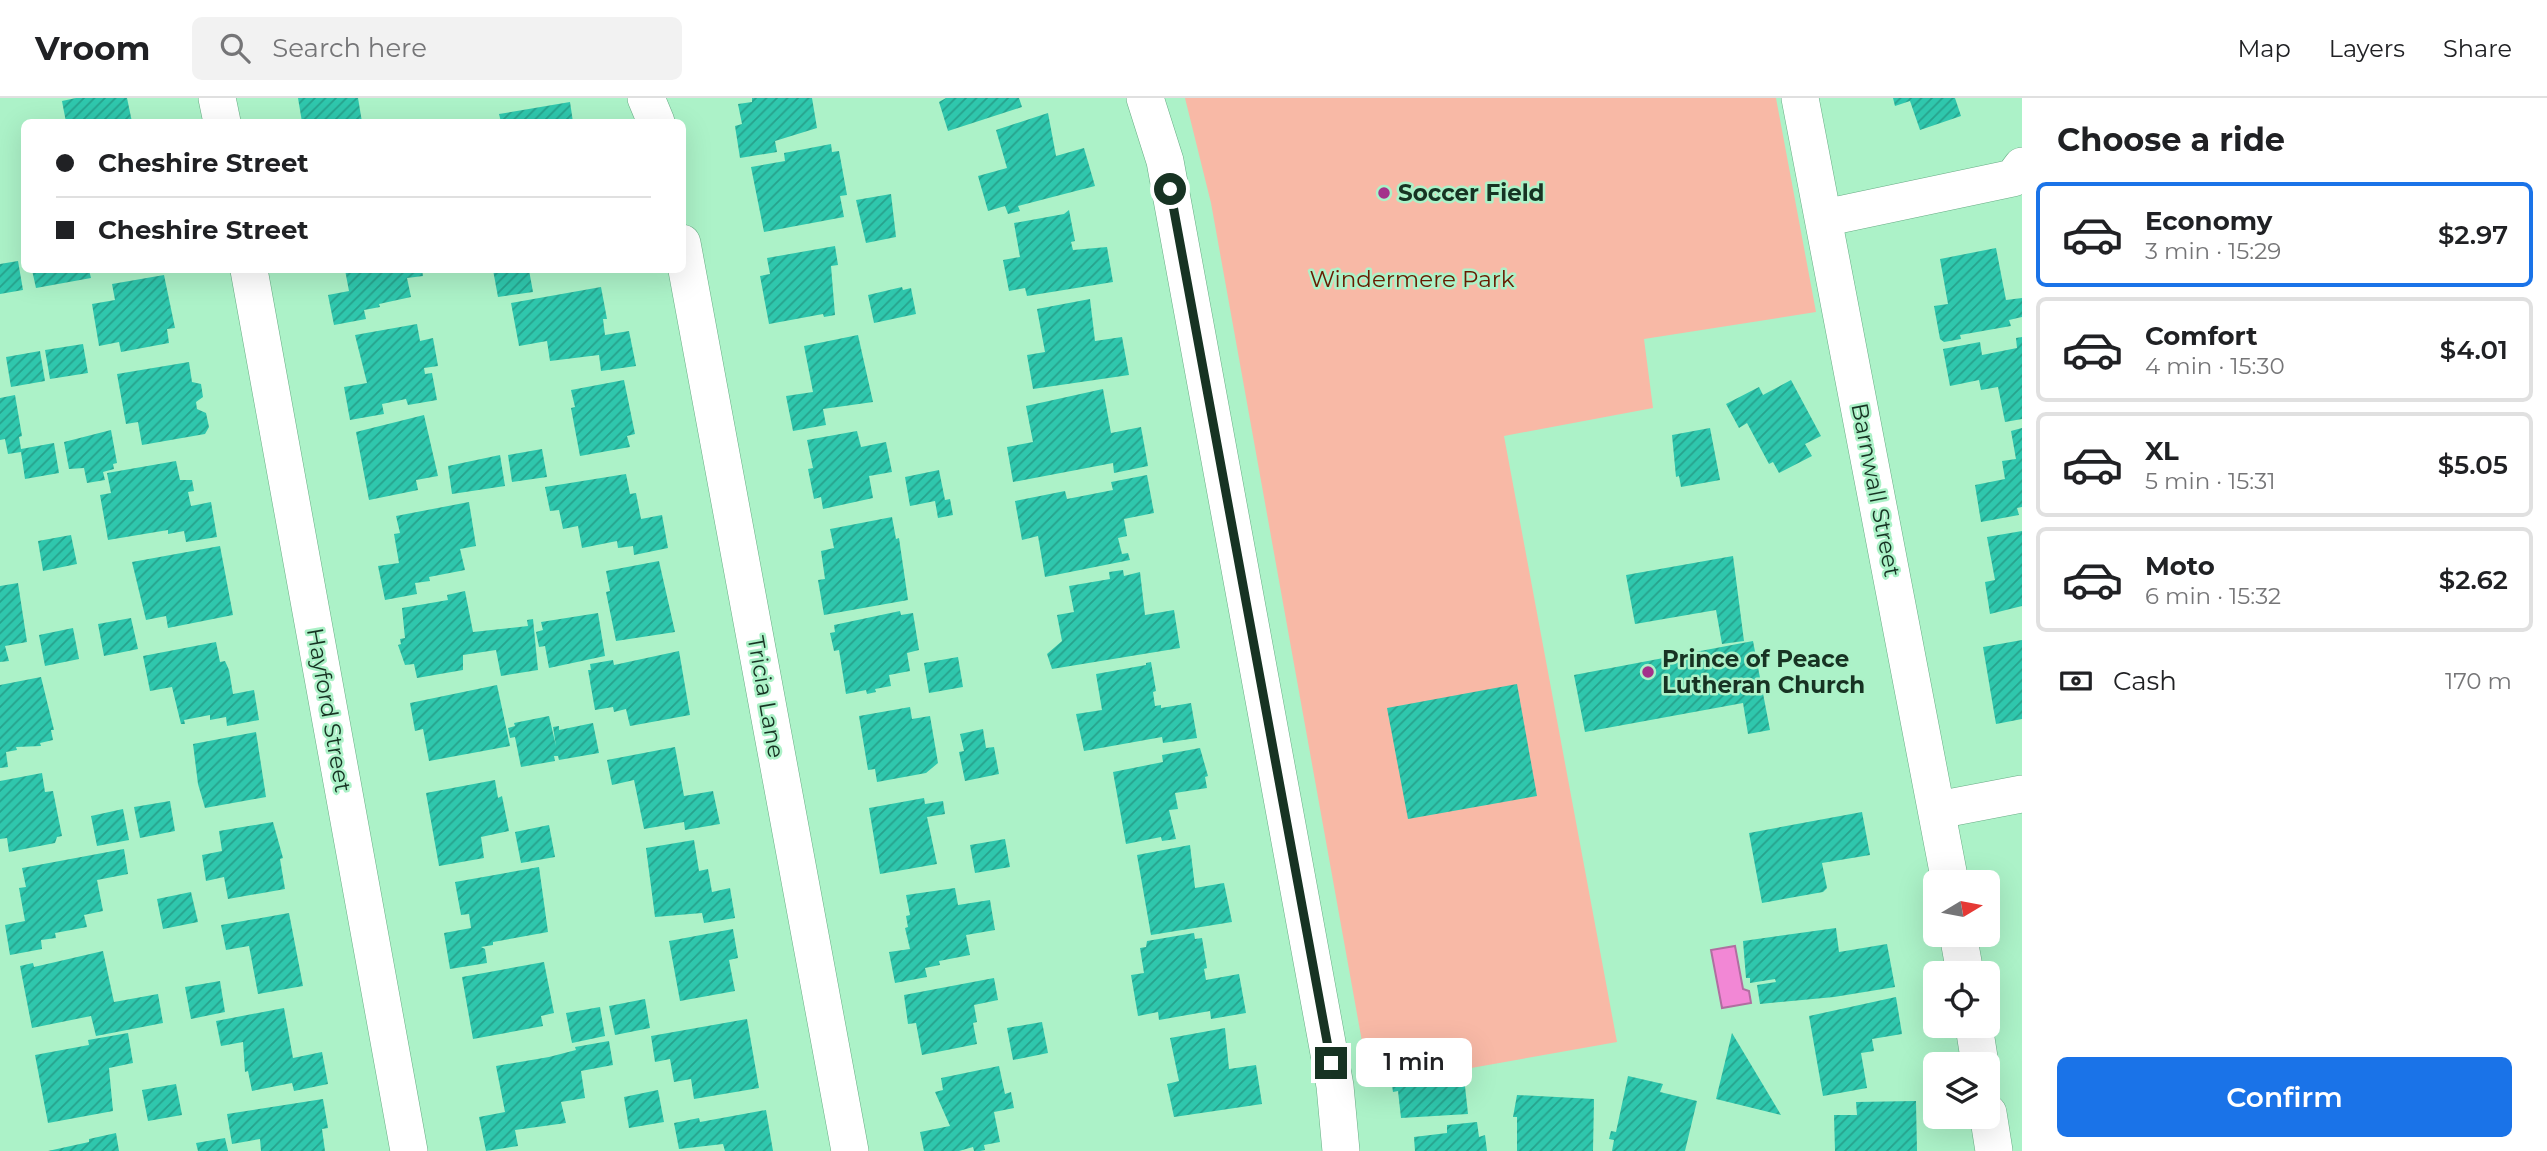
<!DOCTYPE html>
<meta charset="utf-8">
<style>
:root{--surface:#fff;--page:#f2f2f2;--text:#202124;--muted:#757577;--line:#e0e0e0;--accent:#1a73e8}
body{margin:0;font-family:Montserrat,sans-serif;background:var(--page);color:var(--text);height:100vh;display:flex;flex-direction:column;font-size:26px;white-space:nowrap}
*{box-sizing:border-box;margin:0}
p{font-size:23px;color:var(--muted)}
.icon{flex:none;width:38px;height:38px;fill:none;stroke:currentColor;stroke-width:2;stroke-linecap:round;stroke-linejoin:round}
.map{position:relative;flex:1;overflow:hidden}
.side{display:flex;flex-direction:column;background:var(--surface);width:525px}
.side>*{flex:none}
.hud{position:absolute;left:21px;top:21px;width:665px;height:154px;border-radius:10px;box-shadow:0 7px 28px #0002;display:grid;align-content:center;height:154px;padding:0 35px;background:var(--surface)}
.needle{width:46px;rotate:80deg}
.controls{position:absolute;left:1923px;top:772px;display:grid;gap:14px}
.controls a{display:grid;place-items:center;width:77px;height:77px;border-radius:10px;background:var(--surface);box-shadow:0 7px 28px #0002;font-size:35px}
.end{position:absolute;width:32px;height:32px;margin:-16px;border:9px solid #173323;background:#fff;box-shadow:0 0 0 4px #fff}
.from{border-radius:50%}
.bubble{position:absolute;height:49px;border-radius:10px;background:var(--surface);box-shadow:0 7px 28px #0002;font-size:23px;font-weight:600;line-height:49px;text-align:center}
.hud b{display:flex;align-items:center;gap:24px;height:66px;font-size:26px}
.hud b+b{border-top:2px solid var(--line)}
.hud i{width:18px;height:18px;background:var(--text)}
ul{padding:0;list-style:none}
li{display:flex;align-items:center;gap:21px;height:105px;margin:0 14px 10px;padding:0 21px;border:4px solid var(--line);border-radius:10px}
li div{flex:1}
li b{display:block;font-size:26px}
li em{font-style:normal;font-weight:600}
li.current{border-color:var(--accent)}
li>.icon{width:63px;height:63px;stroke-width:1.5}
h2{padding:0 35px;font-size:32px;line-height:84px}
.pay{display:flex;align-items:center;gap:18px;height:77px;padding:0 35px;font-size:26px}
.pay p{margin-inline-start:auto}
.primary-button{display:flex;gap:14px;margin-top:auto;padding:14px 35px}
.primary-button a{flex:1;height:80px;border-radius:10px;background:var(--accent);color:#fff;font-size:28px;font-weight:600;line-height:80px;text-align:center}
header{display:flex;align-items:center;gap:42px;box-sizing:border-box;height:98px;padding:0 35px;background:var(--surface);border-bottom:2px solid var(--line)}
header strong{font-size:33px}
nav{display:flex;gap:38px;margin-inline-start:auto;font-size:24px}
.search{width:490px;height:63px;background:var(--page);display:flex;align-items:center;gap:18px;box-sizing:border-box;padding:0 24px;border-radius:10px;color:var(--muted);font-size:26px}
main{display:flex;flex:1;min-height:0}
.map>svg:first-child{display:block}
.park{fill:#f8b9a6}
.water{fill:#f287d5;stroke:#b06ea0;stroke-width:2}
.building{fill:url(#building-hatch)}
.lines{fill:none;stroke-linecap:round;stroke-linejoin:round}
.street-casing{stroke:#68ac85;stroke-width:38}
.street{stroke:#fff;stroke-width:37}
.route{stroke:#173323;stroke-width:9}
.poi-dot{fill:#a4318b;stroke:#acf2c8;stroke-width:2.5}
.labels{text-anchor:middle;stroke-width:5;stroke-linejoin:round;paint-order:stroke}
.poi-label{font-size:23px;font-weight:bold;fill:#173323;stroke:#acf2c8;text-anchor:start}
.park-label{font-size:23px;fill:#671b00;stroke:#acf2c8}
.street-label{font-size:23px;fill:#173323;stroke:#acf2c8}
</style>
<header>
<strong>Vroom</strong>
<div class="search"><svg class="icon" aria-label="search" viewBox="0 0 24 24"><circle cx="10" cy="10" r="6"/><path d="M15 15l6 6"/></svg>Search here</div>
<nav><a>Map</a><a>Layers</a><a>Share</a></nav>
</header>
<main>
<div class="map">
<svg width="2022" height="1053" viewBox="0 0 2022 1053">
<defs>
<pattern id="building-hatch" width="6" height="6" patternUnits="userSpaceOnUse" patternTransform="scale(1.75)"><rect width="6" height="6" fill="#2fc7ad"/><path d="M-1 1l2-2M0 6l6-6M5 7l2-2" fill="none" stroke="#27a28c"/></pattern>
</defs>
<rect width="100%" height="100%" fill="#acf2c8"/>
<path class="park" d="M1185 0H1776L1816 214 1644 241 1653 310 1504 338 1617 944 1370 988 1211 105Z"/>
<path class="water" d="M1735 848 1743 891 1749 893 1751 905 1722 910 1711 852Z"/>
<g class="building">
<path d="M76 0H127L132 24H66L62 3Z"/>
<path d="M298 0H358L362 24H302Z"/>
<path d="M752 0H812L817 30 775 43 777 54 740 60 735 28 742 26 738 6 752 4Z"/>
<path d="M946 0H1019L1022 9 948 33 939 4Z"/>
<path d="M1893 0H1955L1961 18 1920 32 1910 3 1895 8Z"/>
<path d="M570 4 573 24H501L499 16Z"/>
<path d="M1048 15 1056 58 1084 50 1095 88 1018 108 1020 113 1008 116 1005 108 988 113 978 78 1007 70 996 32Z"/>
<path d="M831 46 832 54 839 53 847 97 840 98 844 119 764 134 751 69 785 63 784 55Z"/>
<path d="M891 96 896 139 866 145 856 102Z"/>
<path d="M1069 112 1075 143 1071 144 1073 152 1107 149 1113 184 1027 198 1025 190 1009 193 1003 162 1020 159 1014 125 1064 116Z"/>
<path d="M835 148 838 167 831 168 835 217 824 219 823 216 769 226 760 178 770 176 767 160Z"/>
<path d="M1996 150 2006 202 2022 200V219L2009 222 2011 228 1960 237 1961 241 1944 244 1940 241 1934 208 1948 206 1940 161Z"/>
<path d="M18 163 23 192 0 196V166Z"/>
<path d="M32 172H89L91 180 36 190Z"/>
<path d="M345 172H422L423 178 407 180 411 199 379 206 380 209 364 212 366 221 334 227 328 197 349 193Z"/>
<path d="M493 172H529L533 194 498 199Z"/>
<path d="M164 177 175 230 167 231 169 245 121 254 119 244 99 248 92 206 115 202 112 186Z"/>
<path d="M601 189 607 221H603L605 237 629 233 636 268 601 273 599 257 550 263 547 243 519 248 511 205Z"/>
<path d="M902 189 903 192 911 190 916 216 874 225 868 197Z"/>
<path d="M1090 201 1095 243 1122 239 1129 277 1033 291 1027 257 1045 254 1037 211Z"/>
<path d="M417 226 420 243 433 240 438 268 424 270 425 276 432 275 437 302 408 307 406 301 382 306 384 316 350 322 344 289 367 285 355 237Z"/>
<path d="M858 237 873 304 823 311 826 327 793 333 786 298 813 294 804 248Z"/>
<path d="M2022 239V321L2005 324 1998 289 1981 292 1979 282 1950 288 1943 251 1980 244 1982 257 2017 250 2016 240Z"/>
<path d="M83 246 88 275 50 281 45 252Z"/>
<path d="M40 253 45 283 11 289 6 259Z"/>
<path d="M189 264 192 284 201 286 203 299 196 304 197 311 206 315 209 329 205 336 142 347 138 324 126 326 117 276Z"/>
<path d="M624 282 635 336 627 338 630 349 580 358 571 310 575 309 571 292Z"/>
<path d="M1791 282 1821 338 1805 346 1812 358 1779 375 1773 364 1769 366 1747 325 1739 330 1726 306 1759 289 1763 297Z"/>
<path d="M1103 291 1111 335 1141 329 1148 368 1114 375 1113 365 1013 384 1007 349 1033 344 1026 308Z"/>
<path d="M15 297 22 338 19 339 21 351 54 345 59 375 25 381 21 354 8 356 5 341 0 342V300Z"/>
<path d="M424 317 438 378 416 382 418 392 369 402 356 334Z"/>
<path d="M1710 330 1720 382 1681 389 1679 378 1676 379 1672 337Z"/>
<path d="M2022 330V409L2017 410 2019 417 1981 424 1975 387 2005 381 2002 363 2016 361 2011 333Z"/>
<path d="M111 332 117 365 113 366 114 371 103 374 105 382 87 385 84 370 69 371 64 344Z"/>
<path d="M857 333 861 349 886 344 892 374 869 378 873 400 823 411 821 399 814 401 808 371 813 370 807 342Z"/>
<path d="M542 351 547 379 512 384 508 357Z"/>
<path d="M500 357 505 388 452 396 448 368Z"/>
<path d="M176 363 180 382H192L194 393 188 394 191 408 211 404 217 439 186 444 184 433 168 436V432L108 442 100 397 111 395 107 375Z"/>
<path d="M939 372 945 402 950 401 953 417 938 420 935 403 910 408 905 379Z"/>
<path d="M626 376 630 396 636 395 641 421 662 417 668 450 634 457 633 448 618 450 617 443 582 450 578 428 563 431 559 412 550 413 545 389Z"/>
<path d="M1147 377 1154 415 1124 421 1127 438 1118 440 1122 456 1128 455 1130 462 1045 479 1038 438 1022 442 1015 403 1065 393 1067 401 1113 392 1111 384Z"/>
<path d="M469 404 476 448 460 451 465 472 429 479 430 483 415 485 417 496 385 502 378 468 399 465 394 436 400 435 396 418Z"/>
<path d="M892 419 896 441 899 440 908 502 824 517 818 482 825 481 821 453 834 450 830 431Z"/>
<path d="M2022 433V508L1990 516 1985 484 1995 482 1987 439Z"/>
<path d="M71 437 77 466 43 473 38 443Z"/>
<path d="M220 448 233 517 168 530 166 518 146 522 132 464Z"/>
<path d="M1733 458 1744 543 1722 546 1716 512 1635 526 1626 477Z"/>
<path d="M659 463 675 534 616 543 606 494 610 493 606 473Z"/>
<path d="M1123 472 1124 478 1140 474 1145 517 1174 512 1180 550 1052 571 1047 556 1062 543 1057 517 1074 514 1069 488 1110 481 1109 474Z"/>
<path d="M18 485 27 544 5 548 9 563 0 564V488Z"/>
<path d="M465 493 473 534 528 528 527 522 533 521 538 572 501 578 496 552 463 557V572L417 580 414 566 405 567 398 547 401 546 400 541 405 540 402 510 448 502 447 497Z"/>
<path d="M900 513 901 517 913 515 919 552 907 555 910 573 889 577 891 588 875 591 876 594 867 596 866 592 846 596 839 552 834 553 830 535 835 534 834 527Z"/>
<path d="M598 515 605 558 549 570 545 548 539 549 536 534 543 532 541 524Z"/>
<path d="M131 520 138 551 104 558 98 526Z"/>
<path d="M73 530 79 561 45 568 39 537Z"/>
<path d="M2022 542V621L1996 626 1983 549Z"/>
<path d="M1753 543 1770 632 1748 636 1743 605 1585 634 1574 577Z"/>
<path d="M216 544 220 564 225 563 229 572 233 596 254 592 259 622 227 628 226 619 210 622V617L184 622 185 626H181L172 589 150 593 143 558Z"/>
<path d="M679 553 690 617 630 628 626 611 614 614 613 609 595 612 588 572H591L590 566 613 562 614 567Z"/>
<path d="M958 559 963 589 929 595 924 565Z"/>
<path d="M1151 564 1156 593 1153 594 1155 608 1161 607V610L1191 605 1197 640 1163 645 1162 639 1084 653 1076 616 1102 612 1096 576 1146 567V565Z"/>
<path d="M41 579 54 632H51L53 642 40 645 41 648 16 649 17 652 6 654 8 669 0 670V587Z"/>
<path d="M1517 586 1537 698 1408 721 1387 610Z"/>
<path d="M497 587 510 648 429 663 423 631 415 633 410 605Z"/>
<path d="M910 609 912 621 930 618 938 665 926 675 877 684 875 671 868 672 859 618Z"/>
<path d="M549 618 556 648 553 629 559 628V632L593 625 599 655 559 662 558 658H554L555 663 521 669 515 639 510 640 508 630 515 628 514 625Z"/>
<path d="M983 631 986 650 994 649 999 676 965 683 959 654 964 653 960 636Z"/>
<path d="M256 634 266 699 205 710 198 686 193 646Z"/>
<path d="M675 649 684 698 713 693 720 726 685 732 684 724 644 731 634 682 612 687 607 662Z"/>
<path d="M1200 650 1208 678 1205 679 1207 690 1175 695 1178 711 1169 712 1176 741 1162 743 1161 739 1126 746 1113 674 1163 664 1162 657Z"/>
<path d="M42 675 45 694 53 693 62 738 57 739 55 745 9 754 7 740 0 741V683Z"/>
<path d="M495 682 498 700 502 698 509 733 481 739 484 760 439 768 426 695Z"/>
<path d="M924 700 925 706 943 703 945 716 927 719 937 766 880 776 869 710Z"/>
<path d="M170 703 175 733 140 740 134 709Z"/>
<path d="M123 711 129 742 97 748 91 718Z"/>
<path d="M1862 714 1870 757 1822 765 1827 790 1823 794 1762 805 1749 735Z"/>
<path d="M273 724 283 760 280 761 285 791 228 801 224 779 206 783 202 757 222 753 219 733Z"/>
<path d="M549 727 555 759 521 765 515 734Z"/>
<path d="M1005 741 1010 769 975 775 970 747Z"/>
<path d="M694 742 699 773 708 771 712 794 730 790 735 820 704 825 702 815 655 819 646 750Z"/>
<path d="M1190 747 1195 790 1224 785 1232 824 1151 837 1137 757Z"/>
<path d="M124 751 128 776 97 782 103 813 84 817 87 829 55 835 56 840 41 842 42 851 10 857 5 827 25 823 19 790 26 789 22 770Z"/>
<path d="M539 769 548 834 493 844V847L481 849 485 851 487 865 450 871 444 835 471 830 469 816 461 817 455 784Z"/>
<path d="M955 790 958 807 990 802 995 832 966 837 970 857 939 863 940 867 925 870 927 879 895 885 889 854 910 851 905 830 908 829 906 818 910 817 906 797Z"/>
<path d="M191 794 198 824 163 831 157 801Z"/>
<path d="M289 815 303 888 258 896 249 848 226 852 221 827Z"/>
<path d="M1836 830 1839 854 1887 846 1895 889 1834 899 1760 906 1757 887 1776 884 1775 881 1750 885V880H1746L1743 843Z"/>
<path d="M733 831 738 860 729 862 735 893 680 903 669 843Z"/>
<path d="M1194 835 1195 841 1202 840 1207 870 1204 871 1206 882 1239 876 1246 915 1211 921 1210 913 1159 922 1158 914 1138 918 1131 877 1144 875 1140 850 1146 849 1147 843Z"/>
<path d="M103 853 114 904 158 896 163 925 96 938 91 918 32 930 20 868 33 865 34 869Z"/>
<path d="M544 864 554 915 541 918 543 928 473 941 462 879Z"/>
<path d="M994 880 998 902 974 907 977 924 973 925 977 946 922 957 916 925 908 926 904 897Z"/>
<path d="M220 883 225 914 191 921 185 889Z"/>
<path d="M1896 899 1902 936 1872 941 1874 953 1861 955 1867 990 1823 998 1809 918Z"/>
<path d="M645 901 650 930 615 937 609 908Z"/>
<path d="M600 909 605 938 572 945 566 915Z"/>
<path d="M284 910 293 960 322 954 328 986 294 993 292 985 252 993 248 973 245 974 243 944 221 948 216 923Z"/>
<path d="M747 921 759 990 694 1001 691 981 674 984 670 961 655 964 651 938Z"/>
<path d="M1042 924 1048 955 1013 962 1007 930Z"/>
<path d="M1225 930 1229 971 1256 967 1262 1006 1174 1019 1167 986 1179 983 1170 940Z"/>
<path d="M128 935 133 965 109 970 113 1013 48 1025 35 957 89 947 88 942Z"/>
<path d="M1732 935 1781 1017 1716 1001Z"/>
<path d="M609 943 613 967 581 973 585 1000 561 1004 566 1025 515 1032 518 1048 486 1053 479 1019 505 1014 496 968 549 959 576 952 575 949Z"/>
<path d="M999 968 1005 996 1011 994 1014 1010 994 1014 1000 1044 984 1047 985 1052 980 1053H974L973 1049 959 1053H924L920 1034 950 1028 935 994 943 992 941 980Z"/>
<path d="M1628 978 1663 986 1660 994 1697 1003 1685 1053H1612L1614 1042 1609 1041 1611 1033 1616 1034Z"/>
<path d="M1464 979 1468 1016 1401 1020 1398 993 1393 994 1392 987Z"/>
<path d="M176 986 182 1017 148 1023 142 992Z"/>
<path d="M658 992 664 1024 629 1030 624 999Z"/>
<path d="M1517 997 1594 1001 1593 1053H1517V1019H1513Z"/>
<path d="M323 1001 328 1030 322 1031 325 1053H261L260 1041 232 1046 227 1016Z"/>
<path d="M1916 1003 1917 1053H1835L1834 1017H1857L1856 1004Z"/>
<path d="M766 1012 773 1053H725L723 1046 679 1051 674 1025 699 1020 700 1024Z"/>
<path d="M1477 1024 1479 1039 1485 1037 1487 1053H1415L1414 1039 1447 1035V1027Z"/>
<path d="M116 1035 119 1053H48L89 1044V1041Z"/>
<path d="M225 1040 228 1053H198L196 1045Z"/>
</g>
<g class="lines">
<defs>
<g id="street">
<path d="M217 0 222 24"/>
<path d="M646 0 656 24"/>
<path d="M1145 0 1165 63 1335 988 1341 1053"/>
<path d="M1800 0 1950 784"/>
<path d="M1824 120 2013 80 2022 68"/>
<path d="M682 145 850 1053"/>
<path d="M249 172 409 1053"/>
<path d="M1938 712 2022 696"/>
<path d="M1958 836 1965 875"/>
<path d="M1974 928 1980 966"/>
<path d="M1988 1015 1994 1053"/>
</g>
</defs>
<use href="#street" class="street-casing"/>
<use href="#street" class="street"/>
</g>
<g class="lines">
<path class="route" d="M1170 91 1331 965"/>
</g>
<g class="poi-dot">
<circle cx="1384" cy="95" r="7"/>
<circle cx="1648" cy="574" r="7"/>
</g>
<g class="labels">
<g class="poi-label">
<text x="1398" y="103">Soccer Field</text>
<text x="1662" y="569">Prince of Peace<tspan x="1662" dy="26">Lutheran Church</tspan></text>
</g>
<g class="park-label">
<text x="1412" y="189">Windermere Park</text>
</g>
<g class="street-label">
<text transform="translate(1876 392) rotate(79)" y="8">Barnwall Street</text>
<text transform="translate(766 599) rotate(80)" y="8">Tricia Lane</text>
<text transform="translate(329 612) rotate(80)" y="8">Hayford Street</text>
</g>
</g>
</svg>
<div class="controls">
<a><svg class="needle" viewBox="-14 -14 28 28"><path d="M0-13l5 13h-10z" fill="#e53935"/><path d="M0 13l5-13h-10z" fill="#757577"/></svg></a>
<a><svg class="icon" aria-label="locate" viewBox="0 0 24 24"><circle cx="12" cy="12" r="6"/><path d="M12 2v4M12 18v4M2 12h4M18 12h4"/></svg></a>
<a><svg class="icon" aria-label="layers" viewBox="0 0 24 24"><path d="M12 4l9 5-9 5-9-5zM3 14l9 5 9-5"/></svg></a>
</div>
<i class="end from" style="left:1170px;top:91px"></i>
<i class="end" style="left:1331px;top:965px"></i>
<div class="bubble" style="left:1356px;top:940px;width:116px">1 min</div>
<div class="hud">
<b><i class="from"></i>Cheshire Street</b>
<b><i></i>Cheshire Street</b>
</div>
</div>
<section class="side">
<h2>Choose a ride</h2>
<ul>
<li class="current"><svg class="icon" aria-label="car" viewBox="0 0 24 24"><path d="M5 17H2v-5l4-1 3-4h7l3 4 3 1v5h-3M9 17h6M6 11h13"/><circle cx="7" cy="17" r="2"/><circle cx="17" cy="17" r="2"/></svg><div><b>Economy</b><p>3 min · 15:29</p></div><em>$2.97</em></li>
<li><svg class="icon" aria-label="car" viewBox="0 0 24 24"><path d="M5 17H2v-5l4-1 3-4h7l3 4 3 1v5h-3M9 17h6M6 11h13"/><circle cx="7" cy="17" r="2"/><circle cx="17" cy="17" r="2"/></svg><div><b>Comfort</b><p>4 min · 15:30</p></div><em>$4.01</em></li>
<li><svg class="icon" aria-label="car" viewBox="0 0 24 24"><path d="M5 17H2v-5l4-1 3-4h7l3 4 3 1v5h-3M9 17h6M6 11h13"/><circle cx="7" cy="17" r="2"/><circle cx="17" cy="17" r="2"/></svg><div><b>XL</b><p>5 min · 15:31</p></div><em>$5.05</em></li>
<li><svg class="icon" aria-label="car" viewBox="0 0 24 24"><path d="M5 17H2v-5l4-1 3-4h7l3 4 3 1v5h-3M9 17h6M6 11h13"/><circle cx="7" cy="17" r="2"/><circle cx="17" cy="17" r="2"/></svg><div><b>Moto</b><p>6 min · 15:32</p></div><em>$2.62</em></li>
</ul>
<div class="pay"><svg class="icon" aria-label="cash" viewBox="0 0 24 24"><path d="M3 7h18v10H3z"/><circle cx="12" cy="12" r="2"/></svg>Cash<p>170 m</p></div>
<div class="primary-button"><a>Confirm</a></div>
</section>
</main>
